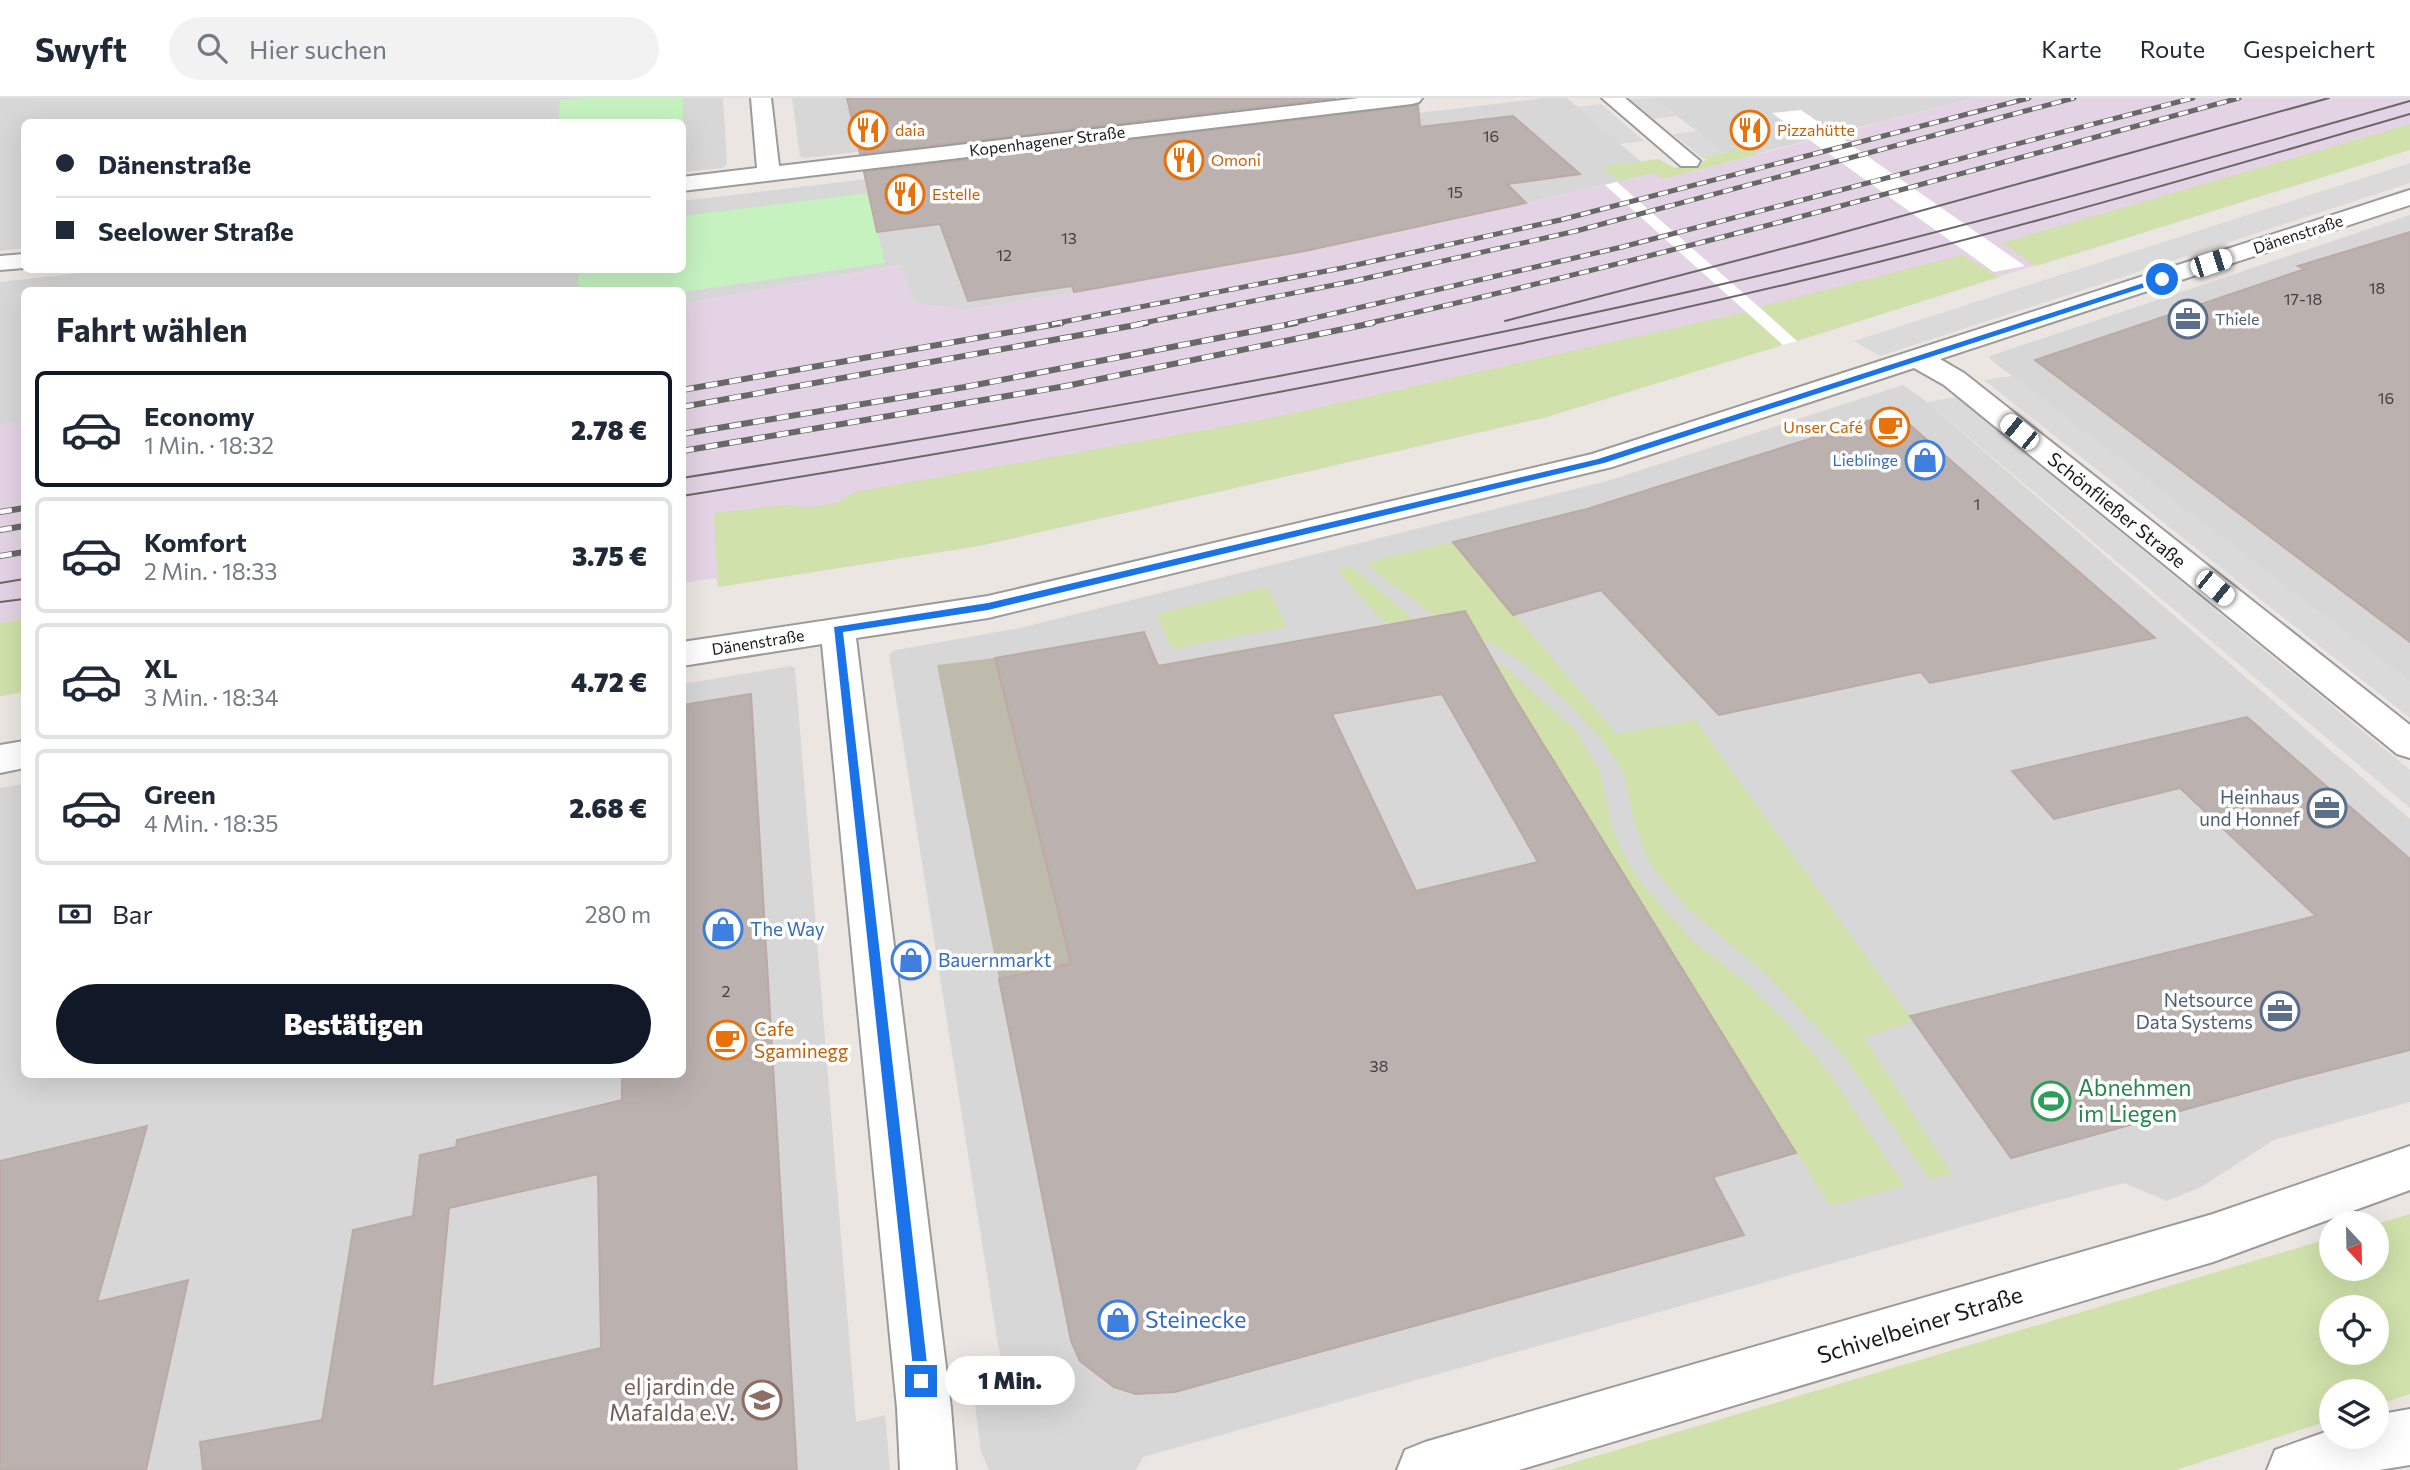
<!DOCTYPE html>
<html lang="de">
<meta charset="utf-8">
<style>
:root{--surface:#fff;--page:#f2f2f3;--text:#1f2937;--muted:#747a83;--line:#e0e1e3;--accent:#111827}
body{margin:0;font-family:Commissioner,sans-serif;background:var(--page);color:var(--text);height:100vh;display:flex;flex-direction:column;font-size:26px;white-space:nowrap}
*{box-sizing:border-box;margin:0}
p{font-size:23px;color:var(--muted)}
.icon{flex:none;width:38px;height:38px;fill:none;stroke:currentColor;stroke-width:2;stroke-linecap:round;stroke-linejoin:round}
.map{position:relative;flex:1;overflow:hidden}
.sheet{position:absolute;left:21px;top:189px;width:665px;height:791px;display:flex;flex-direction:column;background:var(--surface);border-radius:10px;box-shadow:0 7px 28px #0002}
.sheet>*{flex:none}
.hud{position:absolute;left:21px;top:21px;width:665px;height:154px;border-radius:10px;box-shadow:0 7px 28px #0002;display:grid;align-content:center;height:154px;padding:0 35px;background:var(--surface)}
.needle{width:46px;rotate:158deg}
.fabs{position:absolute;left:2319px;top:1113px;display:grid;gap:14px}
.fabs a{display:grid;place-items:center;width:70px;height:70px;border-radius:50%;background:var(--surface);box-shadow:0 7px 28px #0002;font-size:35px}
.end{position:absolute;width:32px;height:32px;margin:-16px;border:9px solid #1a73e8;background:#fff;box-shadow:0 0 0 4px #fff}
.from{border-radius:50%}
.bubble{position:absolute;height:49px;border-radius:24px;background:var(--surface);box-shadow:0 7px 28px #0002;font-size:23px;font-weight:800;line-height:49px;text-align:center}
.car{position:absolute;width:21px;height:42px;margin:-21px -10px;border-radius:9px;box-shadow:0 0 5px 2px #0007;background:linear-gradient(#fff 24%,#345 0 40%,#fff 0 76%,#345 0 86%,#fff 0)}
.hud b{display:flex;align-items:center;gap:24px;height:66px;font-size:26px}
.hud b+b{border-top:2px solid var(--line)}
.hud i{width:18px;height:18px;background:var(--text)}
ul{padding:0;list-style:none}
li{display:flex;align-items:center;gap:21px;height:116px;margin:0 14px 10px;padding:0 21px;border:4px solid var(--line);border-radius:10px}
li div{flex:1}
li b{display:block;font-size:26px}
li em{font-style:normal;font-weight:800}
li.current{border-color:var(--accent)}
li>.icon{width:63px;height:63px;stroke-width:1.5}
h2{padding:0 35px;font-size:32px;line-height:84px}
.pay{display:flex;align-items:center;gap:18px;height:77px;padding:0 35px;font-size:26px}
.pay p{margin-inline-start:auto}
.primary-button{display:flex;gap:14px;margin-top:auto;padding:14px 35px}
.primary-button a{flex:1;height:80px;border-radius:42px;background:var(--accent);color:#fff;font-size:28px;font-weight:800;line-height:80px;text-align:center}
header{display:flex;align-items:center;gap:42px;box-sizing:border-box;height:98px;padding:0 35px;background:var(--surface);border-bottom:2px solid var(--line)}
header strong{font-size:33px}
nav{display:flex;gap:38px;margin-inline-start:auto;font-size:24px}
.search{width:490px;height:63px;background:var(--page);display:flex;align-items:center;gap:18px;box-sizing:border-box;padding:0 24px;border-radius:38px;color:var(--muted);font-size:26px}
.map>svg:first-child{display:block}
.residential{fill:#d8d7d8}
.industrial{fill:#e3d3e4}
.construction{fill:#bebbad}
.grass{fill:#d0e1ab;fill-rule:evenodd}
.park{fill:#c6f2c0}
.parking{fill:#dadada}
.pier{fill:#fff}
.building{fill:#bbb1ae;stroke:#bbaaa5;stroke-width:2;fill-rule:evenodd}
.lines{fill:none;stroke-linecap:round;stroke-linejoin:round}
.minor-casing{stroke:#9b9b9b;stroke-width:4}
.tertiary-casing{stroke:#9b9b9b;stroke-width:4}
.minor{fill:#fff;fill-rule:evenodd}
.tertiary{fill:#fff;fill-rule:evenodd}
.tram{stroke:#686868;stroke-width:2}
.rail-far1-casing{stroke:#686868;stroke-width:5}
.rail-casing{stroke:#686868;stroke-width:6}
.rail-far1{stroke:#fff;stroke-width:3.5;stroke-dasharray:10;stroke-linecap:butt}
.rail{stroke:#fff;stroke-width:4.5;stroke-dasharray:12;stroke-linecap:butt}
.route{fill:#1a73e8}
.labels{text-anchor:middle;stroke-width:7;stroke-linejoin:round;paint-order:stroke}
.far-food-label{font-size:16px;fill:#c56008;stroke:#fff;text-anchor:start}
.number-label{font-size:16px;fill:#42403f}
.far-street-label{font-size:16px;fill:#1a1a1a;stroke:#fff}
.far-service-label{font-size:16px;fill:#4e5e75;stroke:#fff;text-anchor:start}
.far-shop-label{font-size:16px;fill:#366cbe;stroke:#fff;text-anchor:end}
.street-label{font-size:19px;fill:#1a1a1a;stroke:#fff}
.service-label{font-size:19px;fill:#4e5e75;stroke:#fff;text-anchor:end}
.shop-label{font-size:19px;fill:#366cbe;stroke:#fff;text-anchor:start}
.food-label{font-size:19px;fill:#c56008;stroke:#fff;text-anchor:start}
.near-leisure-label{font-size:23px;fill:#27864d;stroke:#fff;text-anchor:start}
.near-shop-label{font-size:23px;fill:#366cbe;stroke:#fff;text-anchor:start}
.near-street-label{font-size:23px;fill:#1a1a1a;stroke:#fff}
.near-education-label{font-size:23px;fill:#785e54;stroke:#fff;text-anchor:end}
</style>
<header>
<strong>Swyft</strong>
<div class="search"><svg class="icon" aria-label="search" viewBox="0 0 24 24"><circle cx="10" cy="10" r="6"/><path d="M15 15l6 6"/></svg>Hier suchen</div>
<nav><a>Karte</a><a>Route</a><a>Gespeichert</a></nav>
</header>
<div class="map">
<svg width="2410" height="1372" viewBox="0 0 2410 1372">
<rect width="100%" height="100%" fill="#ebe6e1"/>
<g class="residential">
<path d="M0 0H723L727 66 722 70 683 74 682 24H24V150L0 153Z"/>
<path d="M792 0H1325L805 60 800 59Z"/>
<path d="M1544 0H1567L1654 75 1416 131 1276 160 967 212 914 205 900 167 683 206 682 192H24V322L0 327V184L107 172H682L683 103Z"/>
<path d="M1653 0H1974L1732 62 1726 55Z"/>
<path d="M2410 117V584L1990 261V258Z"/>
<path d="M1903 287 1927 304 2410 721V1004L2274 1042 2201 1089 2167 1103 2124 1085 2043 1106 1143 1359 1136 1372H989L981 1353 973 1292 1004 1284 889 556 896 552 1020 530 1607 383Z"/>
<path d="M791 568 795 570 856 1324 885 1317 890 1372H0V690L24 686V976H682L683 586Z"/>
</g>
<g class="industrial">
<path d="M1975 0H2410V51L1543 320 979 448 718 489 716 480 683 485V206L901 167 914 205 967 212 1276 160 1416 131 1654 75 1663 81Z"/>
<path d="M24 322V594L0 598V327Z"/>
</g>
<path class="construction" d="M995 560 1071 864 999 881 937 567Z"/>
<g class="grass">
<path d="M2410 26V52L2036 168 2002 145Z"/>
<path d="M1745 48 1759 56 1663 81 1654 75 1619 83 1602 69 1658 61 1675 70 1708 62 1701 59 1726 55Z"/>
<path d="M1962 157 1999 179 1797 243 1759 209Z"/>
<path d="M1746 214 1783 247 1543 320 979 448 718 489 714 415 787 407 806 410 836 405 855 394 1277 319Z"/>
<path d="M1453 444 1617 636 1695 622 1913 923 1864 940 1952 1076 1930 1082 1845 959 1764 874 1687 810 1659 778 1646 758 1632 714 1625 677 1604 644 1570 607 1522 564 1496 548 1435 518 1375 474 1368 464Z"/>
<path d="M1351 468 1412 520 1446 542 1506 570 1575 632 1600 673 1612 729 1624 757 1640 783 1692 843 1746 884 1789 927 1827 972 1905 1088 1830 1108 1514 599 1408 542 1377 517 1337 472Z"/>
<path d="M1267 489 1287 529 1172 551 1157 516Z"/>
<path d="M24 521V594L0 598V525Z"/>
<path d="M2410 1116V1296L2377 1307 2376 1293H2331V1322L2176 1372H1549L2331 1140V1171H2376L2377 1126ZM2331 1209H2376V1255H2331Z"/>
</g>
<g class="park">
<path d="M583 0H683V52L682 24H558L560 2Z"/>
<path d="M869 95 885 165 683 194 578 192V172H682L683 118Z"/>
</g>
<g class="parking">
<path d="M1653 0 1676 18 1654 21 1629 1Z"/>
<path d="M1601 6 1644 43 1620 46 1577 9Z"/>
<path d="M1697 33 1726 55 1701 59 1673 36Z"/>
<path d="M2410 65V85L1880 258 1854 243Z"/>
<path d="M2013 278 2410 584V620L1984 282Z"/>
<path d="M1956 299 2410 672V710L1927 304Z"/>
</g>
<g class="pier">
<path d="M1801 12 2025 168 1994 174 1772 15Z"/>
<path d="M1617 84 1759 209 1797 243 1783 247 1605 87Z"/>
</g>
<g class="building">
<path d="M847 0H1336L860 56Z"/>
<path d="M1418 7 1420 29 1513 18 1580 76 1507 86 1526 105 1305 153 1074 194 1072 188 968 203 940 126 877 134 864 74Z"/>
<path d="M2410 134V544L2035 262 2305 171 2298 168Z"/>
<path d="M1895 314 2155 540 1930 585 1921 574 1719 617 1601 492 1513 517 1453 444 1587 411Z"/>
<path d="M1465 513 1514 599 1796 1055 1713 1079 1744 1137 1175 1294 1136 1296 1114 1289 1080 1263 1071 1243 999 881 1071 865 995 560 1144 534 1158 568ZM1442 596 1538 764 1416 793 1332 616Z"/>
<path d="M751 596 797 1372H203L200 1344 322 1322 353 1132 413 1118 420 1057 456 1049 457 1042 622 1002V976H682V607ZM598 1076 601 1250 432 1289 449 1110Z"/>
<path d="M2247 619 2410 761V952L2295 981 2011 1060 1910 918 2316 818 2180 690 2054 721 2012 673Z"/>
<path d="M147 1028 97 1204 188 1182 146 1372H0V1063Z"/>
</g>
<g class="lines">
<defs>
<g id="minor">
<path d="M751 0H771L779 68 1359 0H1422L1419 4 1412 6 682 93V79L757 70Z"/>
<path d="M1602 0H1625L1700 63 1697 68H1681Z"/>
<path d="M2410 92V107L1940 261 1964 275 2410 627V660L2397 656 1944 287 1914 270 1612 369 988 520 856 540 951 1310 956 1372H900L897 1310 822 546 682 568V544L988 498 1592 356Z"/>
<path d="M24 156V170L0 172V158Z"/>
<path d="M24 643V670L0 675V647Z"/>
</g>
<g id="tertiary">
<path d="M2410 1048V1092L2213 1164 1519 1372H1397L1405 1352 1425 1344 2213 1116Z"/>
<path d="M2410 1311V1367L2379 1372H2267L2275 1352 2331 1332V1339H2376V1317Z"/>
</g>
</defs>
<use href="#minor" class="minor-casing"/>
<use href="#tertiary" class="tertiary-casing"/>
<use href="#minor" class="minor"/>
<use href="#tertiary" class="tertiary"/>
<g class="tram">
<path d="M1505 223 1808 144 2329 0"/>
<path d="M682 380C1028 325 1373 266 1714 188 1948 135 2179 69 2410 3"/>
<path d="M682 398C1054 338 1425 272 1792 185 2000 136 2205 76 2410 16"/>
<path d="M0 485 24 481"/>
<path d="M0 504 24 501"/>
</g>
<defs>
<g id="rail-far1">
<path d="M1052 226 1342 170 1560 122 2029 0"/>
<path d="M1138 226 1354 183 1576 133 2074 0"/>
<path d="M1288 226 1622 149 2193 0"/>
<path d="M1365 226C1659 160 1949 79 2239 0"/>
</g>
<g id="rail">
<path d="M682 292 1062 225"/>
<path d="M682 309 1147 225"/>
<path d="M682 336 965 289 1296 225"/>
<path d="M682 353 1066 288 1373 225"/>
<path d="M0 414 24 410"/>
<path d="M0 432 24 428"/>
<path d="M0 458 24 454"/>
</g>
</defs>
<use href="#rail-far1" class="rail-far1-casing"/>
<use href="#rail" class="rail-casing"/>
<use href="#rail-far1" class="rail-far1"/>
<use href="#rail" class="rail"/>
</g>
<path class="route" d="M2162 179 2164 183 1604 365 988 512 843 534 929 1283 927 1289 921 1291 915 1289 834 529 988 505 1598 361Z"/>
<defs>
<symbol id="restaurant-ring" viewBox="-11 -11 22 22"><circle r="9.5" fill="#fff" stroke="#e8710a" stroke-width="1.5"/><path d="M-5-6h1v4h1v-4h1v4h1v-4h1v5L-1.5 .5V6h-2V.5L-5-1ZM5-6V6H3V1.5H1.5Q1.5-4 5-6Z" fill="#e8710a"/></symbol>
<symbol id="office-ring" viewBox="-11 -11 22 22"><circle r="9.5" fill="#fff" stroke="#5c6f8a" stroke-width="1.5"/><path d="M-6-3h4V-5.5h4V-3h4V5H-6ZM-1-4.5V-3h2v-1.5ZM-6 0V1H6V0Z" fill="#5c6f8a"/></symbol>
<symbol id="cafe-ring" viewBox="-11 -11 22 22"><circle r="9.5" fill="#fff" stroke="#e8710a" stroke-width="1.5"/><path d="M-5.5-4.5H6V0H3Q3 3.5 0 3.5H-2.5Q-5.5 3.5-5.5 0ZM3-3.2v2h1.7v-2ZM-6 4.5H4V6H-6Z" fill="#e8710a"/></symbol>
<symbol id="shop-ring" viewBox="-11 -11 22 22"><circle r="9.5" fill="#fff" stroke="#3f7fe0" stroke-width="1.5"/><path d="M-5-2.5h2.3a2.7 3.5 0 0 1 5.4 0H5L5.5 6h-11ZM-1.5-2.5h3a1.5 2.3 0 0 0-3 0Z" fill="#3f7fe0"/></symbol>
<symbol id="stadium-ring" viewBox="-11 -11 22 22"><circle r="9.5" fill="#fff" stroke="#2e9e5b" stroke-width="1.5"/><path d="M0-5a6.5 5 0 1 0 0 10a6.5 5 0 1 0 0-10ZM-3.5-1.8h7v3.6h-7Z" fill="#2e9e5b"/></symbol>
<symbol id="school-ring" viewBox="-11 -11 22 22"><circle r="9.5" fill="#fff" stroke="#8d6e63" stroke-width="1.5"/><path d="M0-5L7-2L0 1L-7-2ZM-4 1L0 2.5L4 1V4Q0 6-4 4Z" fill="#8d6e63"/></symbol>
</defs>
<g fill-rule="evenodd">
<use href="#restaurant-ring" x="846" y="10" width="44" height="44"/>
<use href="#restaurant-ring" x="1728" y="10" width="44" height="44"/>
<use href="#restaurant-ring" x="1162" y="40" width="44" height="44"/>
<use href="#restaurant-ring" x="883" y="74" width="44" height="44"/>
<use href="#office-ring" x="2166" y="199" width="44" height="44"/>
<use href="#cafe-ring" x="1868" y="307" width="44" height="44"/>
<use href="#shop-ring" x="1903" y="340" width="44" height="44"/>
<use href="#office-ring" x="2305" y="688" width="44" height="44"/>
<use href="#shop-ring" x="701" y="809" width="44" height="44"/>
<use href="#shop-ring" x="889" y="840" width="44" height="44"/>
<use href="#office-ring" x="2258" y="891" width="44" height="44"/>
<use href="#cafe-ring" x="705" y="920" width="44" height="44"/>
<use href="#stadium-ring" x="2029" y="981" width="44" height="44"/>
<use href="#shop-ring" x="1096" y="1200" width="44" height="44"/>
<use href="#school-ring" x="740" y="1280" width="44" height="44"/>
</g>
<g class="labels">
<g class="far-food-label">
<text x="895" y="38">daia</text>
<text x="1777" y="38">Pizzahütte</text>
<text x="1211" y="68">Omoni</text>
<text x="932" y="102">Estelle</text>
<text x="1863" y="335" text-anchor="end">Unser Café</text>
</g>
<g class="number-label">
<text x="1491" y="44">16</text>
<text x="1455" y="100">15</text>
<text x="1069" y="146">13</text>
<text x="1004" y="163">12</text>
<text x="2377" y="196">18</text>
<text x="2303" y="207">17-18</text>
<text x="2386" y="306">16</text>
<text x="1977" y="412">1</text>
<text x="726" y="899">2</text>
<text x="1379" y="974">38</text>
</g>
<g class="far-street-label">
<text transform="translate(1047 43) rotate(-7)" y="6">Kopenhagener Straße</text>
<text transform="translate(2298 136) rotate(-18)" y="6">Dänenstraße</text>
<text transform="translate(758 544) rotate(-9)" y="6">Dänenstraße</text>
</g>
<g class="far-service-label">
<text x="2215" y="227">Thiele</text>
</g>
<g class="far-shop-label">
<text x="1898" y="368">Lieblinge</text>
</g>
<g class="street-label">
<text transform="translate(2117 412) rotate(39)" y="7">Schönfließer Straße</text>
</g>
<g class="service-label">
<text x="2300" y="706">Heinhaus<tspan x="2300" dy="22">und Honnef</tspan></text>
<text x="2253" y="909">Netsource<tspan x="2253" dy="22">Data Systems</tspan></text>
</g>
<g class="shop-label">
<text x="750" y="838">The Way</text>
<text x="938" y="869">Bauernmarkt</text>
</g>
<g class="food-label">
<text x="754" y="938">Cafe<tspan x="754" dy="22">Sgaminegg</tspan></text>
</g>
<g class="near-leisure-label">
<text x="2078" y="998">Abnehmen<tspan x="2078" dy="26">im Liegen</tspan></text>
</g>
<g class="near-shop-label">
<text x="1145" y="1230">Steinecke</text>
</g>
<g class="near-street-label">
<text transform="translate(1920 1227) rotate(-17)" y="8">Schivelbeiner Straße</text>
</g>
<g class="near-education-label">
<text x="735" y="1297">el jardin de<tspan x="735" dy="26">Mafalda e.V.</tspan></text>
</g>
</g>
</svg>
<div class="fabs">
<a><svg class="needle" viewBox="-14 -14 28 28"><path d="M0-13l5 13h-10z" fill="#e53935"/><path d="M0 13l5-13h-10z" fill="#747a83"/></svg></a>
<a><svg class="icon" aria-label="locate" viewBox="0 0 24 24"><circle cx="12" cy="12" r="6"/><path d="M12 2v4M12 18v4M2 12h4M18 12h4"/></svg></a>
<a><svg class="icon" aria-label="layers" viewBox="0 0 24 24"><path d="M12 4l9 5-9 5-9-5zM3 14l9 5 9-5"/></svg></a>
</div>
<i class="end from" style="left:2162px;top:181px"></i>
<i class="end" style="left:921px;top:1283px"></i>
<div class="bubble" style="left:945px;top:1258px;width:130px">1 Min.</div>
<i class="car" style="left:2211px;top:165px;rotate:72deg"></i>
<i class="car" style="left:2019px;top:334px;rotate:309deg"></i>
<i class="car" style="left:2215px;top:490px;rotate:129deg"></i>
<div class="hud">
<b><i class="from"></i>Dänenstraße</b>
<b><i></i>Seelower Straße</b>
</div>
<section class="sheet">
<h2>Fahrt wählen</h2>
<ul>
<li class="current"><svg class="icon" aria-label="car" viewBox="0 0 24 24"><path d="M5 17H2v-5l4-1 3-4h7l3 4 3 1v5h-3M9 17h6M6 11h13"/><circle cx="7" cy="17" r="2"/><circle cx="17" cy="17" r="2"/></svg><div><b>Economy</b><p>1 Min. · 18:32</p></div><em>2.78 €</em></li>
<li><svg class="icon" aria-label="car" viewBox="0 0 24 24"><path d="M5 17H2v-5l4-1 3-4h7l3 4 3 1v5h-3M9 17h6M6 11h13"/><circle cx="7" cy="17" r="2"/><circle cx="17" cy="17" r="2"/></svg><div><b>Komfort</b><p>2 Min. · 18:33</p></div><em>3.75 €</em></li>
<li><svg class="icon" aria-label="car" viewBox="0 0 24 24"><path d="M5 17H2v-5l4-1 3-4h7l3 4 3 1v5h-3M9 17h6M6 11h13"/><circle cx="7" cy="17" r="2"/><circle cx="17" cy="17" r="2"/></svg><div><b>XL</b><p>3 Min. · 18:34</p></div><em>4.72 €</em></li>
<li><svg class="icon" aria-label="car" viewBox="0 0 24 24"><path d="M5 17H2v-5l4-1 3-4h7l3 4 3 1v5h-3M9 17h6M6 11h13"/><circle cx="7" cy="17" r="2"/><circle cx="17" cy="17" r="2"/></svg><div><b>Green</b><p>4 Min. · 18:35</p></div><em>2.68 €</em></li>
</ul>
<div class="pay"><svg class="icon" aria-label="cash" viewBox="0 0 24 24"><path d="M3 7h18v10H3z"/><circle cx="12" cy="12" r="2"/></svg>Bar<p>280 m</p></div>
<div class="primary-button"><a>Bestätigen</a></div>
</section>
</div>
